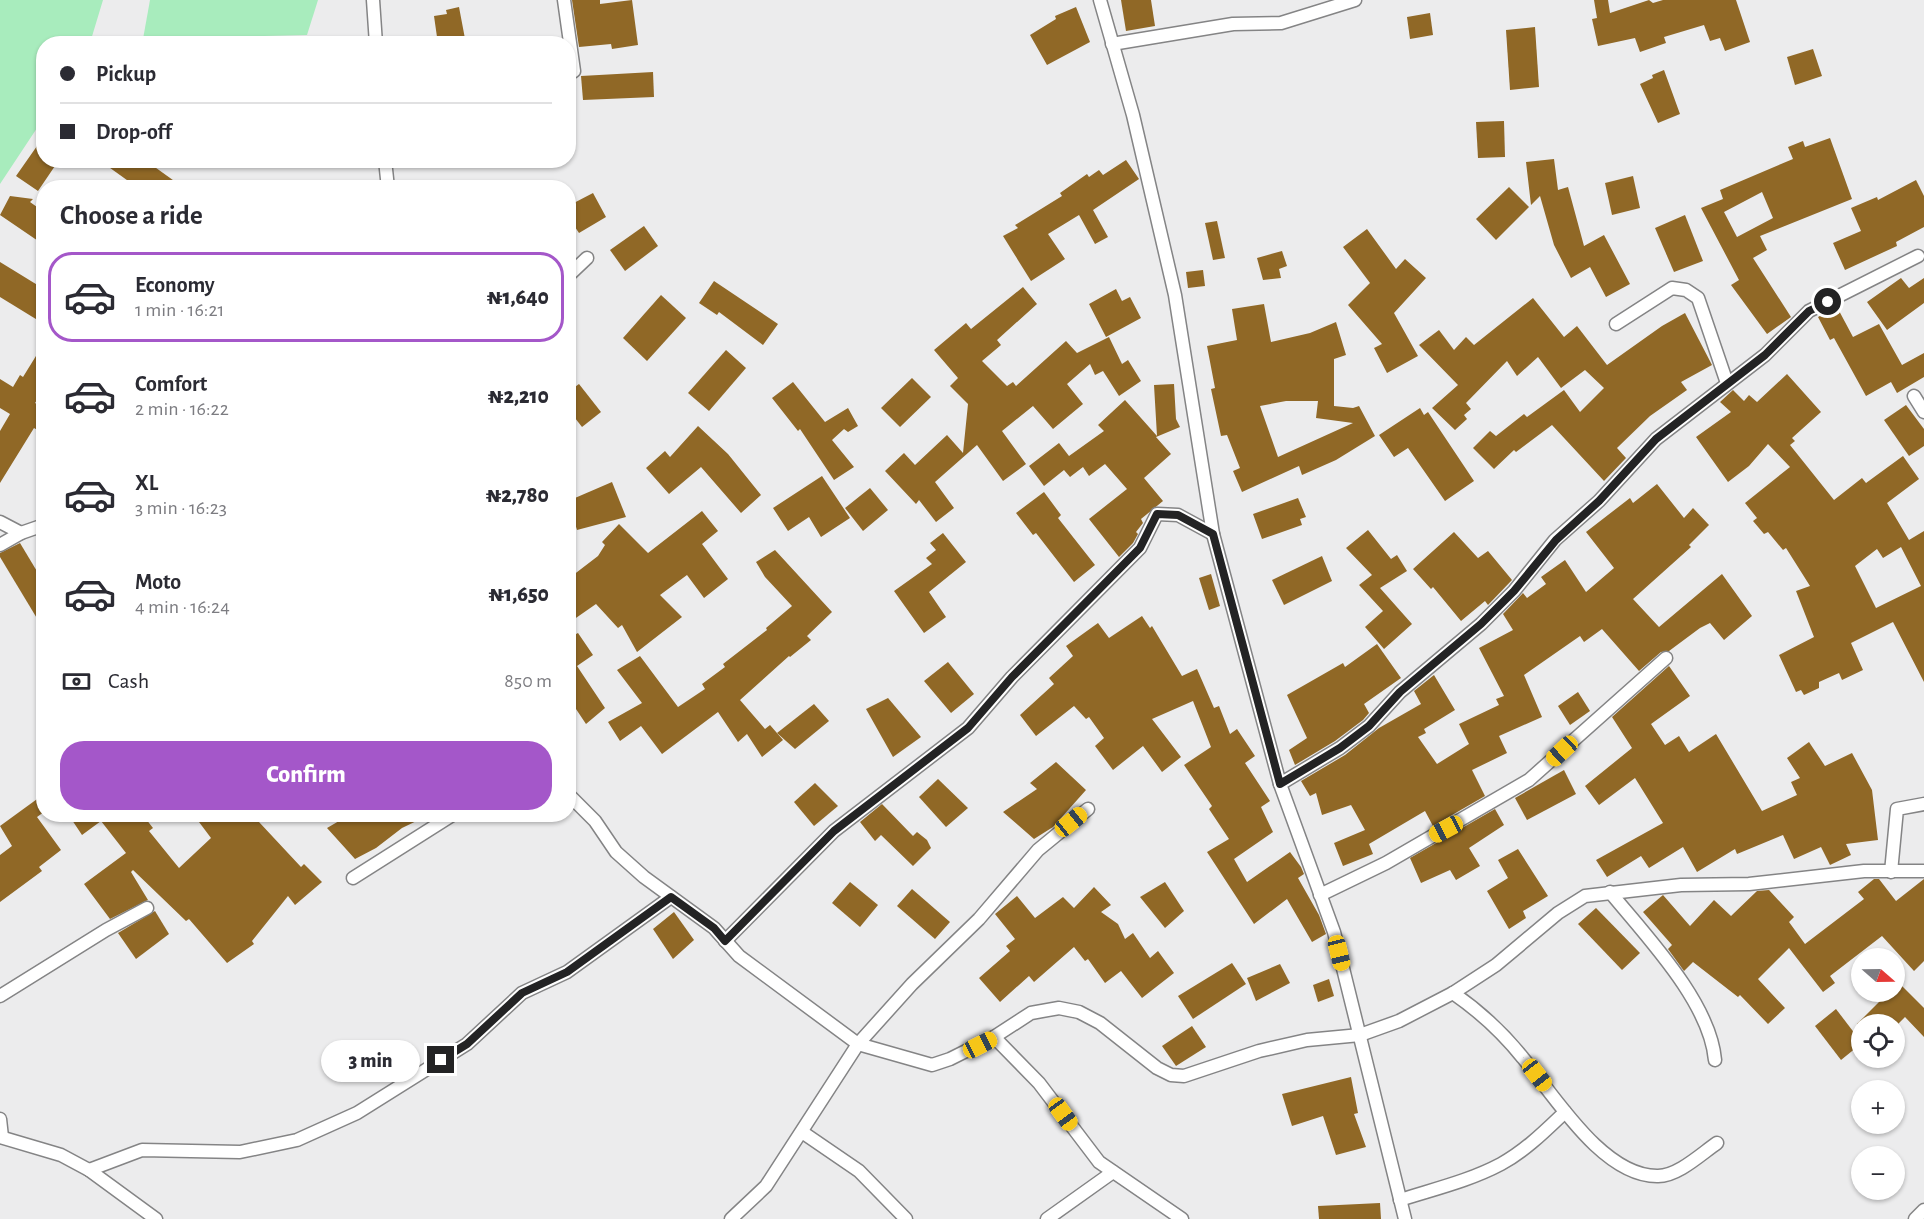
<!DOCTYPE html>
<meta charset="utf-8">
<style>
:root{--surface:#fff;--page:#f7f7f7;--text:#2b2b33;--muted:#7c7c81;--line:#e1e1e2;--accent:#a457c9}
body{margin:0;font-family:"Alegreya Sans",sans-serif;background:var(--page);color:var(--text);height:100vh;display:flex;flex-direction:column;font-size:22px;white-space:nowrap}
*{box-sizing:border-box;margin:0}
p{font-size:20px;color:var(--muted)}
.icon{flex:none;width:33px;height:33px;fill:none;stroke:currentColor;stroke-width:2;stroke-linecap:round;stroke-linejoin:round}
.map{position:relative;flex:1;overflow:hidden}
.details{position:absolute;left:36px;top:180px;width:540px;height:642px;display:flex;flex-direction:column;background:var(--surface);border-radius:24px;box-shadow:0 2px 4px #0004}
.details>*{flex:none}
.hud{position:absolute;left:36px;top:36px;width:540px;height:132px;border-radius:24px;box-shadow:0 2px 4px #0004;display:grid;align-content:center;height:132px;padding:0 24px;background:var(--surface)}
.needle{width:39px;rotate:110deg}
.controls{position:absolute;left:1851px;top:948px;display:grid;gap:12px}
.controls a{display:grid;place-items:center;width:54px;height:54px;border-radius:50%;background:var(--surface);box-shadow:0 2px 4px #0004;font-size:30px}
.end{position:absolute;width:27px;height:27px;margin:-14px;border:8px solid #232324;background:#fff;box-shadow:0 0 0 3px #fff}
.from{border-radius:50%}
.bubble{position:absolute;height:42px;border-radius:21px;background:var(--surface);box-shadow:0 2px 4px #0004;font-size:20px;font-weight:800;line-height:42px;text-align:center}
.car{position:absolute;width:18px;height:36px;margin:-18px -9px;border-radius:8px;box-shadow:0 0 4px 2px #0007;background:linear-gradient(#f5c518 24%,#345 0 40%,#f5c518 0 76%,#345 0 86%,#f5c518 0)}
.hud b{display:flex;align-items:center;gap:21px;height:57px;font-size:22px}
.hud b+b{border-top:2px solid var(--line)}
.hud i{width:15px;height:15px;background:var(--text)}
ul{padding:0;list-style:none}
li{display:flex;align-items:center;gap:18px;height:90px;margin:0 12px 9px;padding:0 12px;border:3px solid transparent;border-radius:24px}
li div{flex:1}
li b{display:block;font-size:22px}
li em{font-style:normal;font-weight:800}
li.active{border-color:var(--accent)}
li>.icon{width:54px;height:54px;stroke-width:1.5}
h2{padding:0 24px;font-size:27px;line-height:72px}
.pay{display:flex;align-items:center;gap:15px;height:66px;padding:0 24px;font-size:22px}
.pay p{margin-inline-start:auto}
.button{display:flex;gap:12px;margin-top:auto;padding:12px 24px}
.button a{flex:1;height:69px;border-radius:24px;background:var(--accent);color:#fff;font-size:24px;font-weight:800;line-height:69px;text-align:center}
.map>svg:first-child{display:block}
.green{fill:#a8ecbd}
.building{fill:#906826;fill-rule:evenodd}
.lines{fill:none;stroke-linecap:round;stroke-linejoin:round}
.minor-casing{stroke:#848485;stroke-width:15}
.minor{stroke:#fff;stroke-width:12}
.route{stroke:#232324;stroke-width:8}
</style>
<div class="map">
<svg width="1924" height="1219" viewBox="0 0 1924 1219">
<rect width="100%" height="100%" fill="#ececed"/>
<g class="green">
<path d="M0 0H103L90 43 44 44 43 119 0 184Z"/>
<path d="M150 0H318L307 35 143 39Z"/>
</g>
<g class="building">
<path d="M572 0H600V4L632 0 638 45 612 49 611 44 579 47Z"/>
<path d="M1121 0H1151L1155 26 1126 31Z"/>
<path d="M1594 0H1608L1610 13 1649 0 1653 3 1663 0H1736L1750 42 1725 51 1720 38 1710 41 1704 25 1664 37 1666 43 1640 52 1635 38 1598 46 1592 19 1597 18Z"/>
<path d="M459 7 466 44H438L434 16 447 14 446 10Z"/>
<path d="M1076 7 1090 42 1047 65 1030 35 1056 19 1055 16Z"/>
<path d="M1430 13 1433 35 1410 39 1407 17Z"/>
<path d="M1535 27 1539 87 1510 90 1506 30Z"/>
<path d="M1813 49 1822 76 1795 85 1787 57Z"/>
<path d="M1664 70 1680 114 1658 123 1640 84 1653 78 1652 75Z"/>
<path d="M653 72 654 97 583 100 581 76Z"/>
<path d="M1504 121 1505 157 1478 158 1476 122Z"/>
<path d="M44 136V160H59L38 191 16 176Z"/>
<path d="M1830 138 1852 199 1760 236 1767 250 1753 258 1791 317 1767 334 1731 285 1739 280 1701 208 1723 199 1720 190 1793 159 1788 147 1803 141 1805 147ZM1762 192 1773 218 1737 237 1724 212Z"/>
<path d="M1554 159 1558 190 1568 187 1584 246 1604 235 1630 284 1606 297 1590 267 1571 278 1554 245 1540 196 1531 205 1526 162Z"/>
<path d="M99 160H145L184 188H138Z"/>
<path d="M1126 160 1139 179 1093 210 1108 237 1095 244 1079 215 1048 234 1065 259 1031 281 1003 236 1018 228 1015 225 1062 196 1060 193 1087 174 1089 177 1099 170 1103 175Z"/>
<path d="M1633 176 1640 208 1612 215 1605 183Z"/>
<path d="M1916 180 1924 196V227L1896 242 1897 246 1845 270 1833 243 1861 231 1851 208 1877 197 1878 200Z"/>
<path d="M1509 187 1529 207 1496 240 1476 219Z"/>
<path d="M593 193 606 217 579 233 573 224 568 226V206Z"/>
<path d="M10 196 33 199 30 202 44 212V245L0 215Z"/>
<path d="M1685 215 1703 261 1674 272 1655 228Z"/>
<path d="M1217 221 1225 258 1213 260 1205 223Z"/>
<path d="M644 226 658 246 625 271 610 250Z"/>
<path d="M1367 229 1396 269 1405 259 1426 278 1394 313 1418 356 1387 373 1374 348 1382 344 1348 305 1370 283 1343 247Z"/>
<path d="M1282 251 1287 266 1279 269 1281 278 1263 280 1257 258Z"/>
<path d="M0 262 44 289V324L0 297Z"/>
<path d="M1203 270 1205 286 1188 288 1186 272Z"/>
<path d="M1901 278 1909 288 1924 278V303L1887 330 1867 302Z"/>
<path d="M714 281 778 324 763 345 719 312 717 315 699 303Z"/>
<path d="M1023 287 1037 304 997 340 1001 345 982 361 1007 386 1013 382 1016 386 1066 341 1077 353 1109 337 1122 364 1128 360 1141 381 1119 396 1103 371 1095 375 1090 364 1067 384 1083 404 1053 429 1033 406 1002 431 1026 464 1003 481 977 445 935 482 954 508 936 522 919 500 916 504 885 471 904 453 915 465 947 435 963 453 968 404 950 386 958 378 934 350 966 323 971 329Z"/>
<path d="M1116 289 1122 301 1130 297 1141 318 1106 337 1089 304Z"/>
<path d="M661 295 686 318 647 361 623 338Z"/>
<path d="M1533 298 1564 337 1577 326 1607 365 1662 326 1685 313 1712 365 1681 382 1687 390 1650 416 1617 448 1626 458 1604 481 1552 425 1516 452 1514 450 1494 469 1473 448 1490 431 1496 436 1524 414 1527 417 1564 390 1580 412 1604 388 1585 370 1561 388 1538 357 1517 376 1507 361 1466 403 1471 409 1464 415 1467 419 1455 430 1432 408 1458 385 1419 345 1439 330 1454 350 1466 337 1474 345Z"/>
<path d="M1264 304 1271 342 1310 333 1336 322 1346 355 1334 359V406L1353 408 1359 406 1375 436 1336 460 1302 475 1299 466 1242 492 1233 471 1240 468 1227 435 1221 436 1211 389 1215 388 1207 346 1237 340 1232 309ZM1286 401H1318L1316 418 1353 423 1278 457 1260 406Z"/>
<path d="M1837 307 1853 337 1879 324 1902 365 1924 353V377L1897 393 1891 382 1866 396 1834 338 1830 340 1818 317Z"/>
<path d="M44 343V390L35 403 44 408V434L34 428 0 483V431L10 414 0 408V379L13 387 20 375 23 377Z"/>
<path d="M726 350 746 368 709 411 688 393Z"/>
<path d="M1787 374 1821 412 1792 438 1795 441 1790 445 1834 500 1862 478 1866 483 1903 456 1919 479 1887 503 1909 540 1924 531V682L1893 622 1851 643 1863 670 1842 680 1839 673 1819 682V688L1804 695 1801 690 1796 692 1779 655 1814 637 1796 591 1810 586 1786 548 1783 550 1768 532 1764 534 1753 521 1757 518 1745 503 1790 467 1768 444 1749 466 1728 482 1696 437 1731 412 1720 402 1733 390 1744 401 1749 395 1757 402ZM1901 547 1921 586 1876 608 1855 566 1877 549 1883 558Z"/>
<path d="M912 378 931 397 900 427 881 408Z"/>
<path d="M793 382 825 422 848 408 858 426 848 432 844 429 832 440 854 467 834 480 800 429 798 431 772 398Z"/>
<path d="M579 384 601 412 582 427 568 409V392Z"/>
<path d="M1174 384 1176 419 1180 427 1156 437 1171 454 1144 478 1163 501 1141 519 1143 523 1136 532 1138 534 1133 543 1119 557 1089 519 1127 489 1105 464 1089 476 1083 467 1070 477 1064 470 1044 486 1029 466 1059 443 1069 456 1104 431 1098 425 1125 400 1157 436 1154 385Z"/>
<path d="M1906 405 1924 429V446L1909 456 1884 420Z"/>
<path d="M1420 408 1424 415 1428 412 1474 481 1445 501 1408 448 1394 457 1379 435Z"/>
<path d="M698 426 728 454 761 495 741 513 701 467 669 494 646 468 665 451 670 457Z"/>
<path d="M822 476 850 518 821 537 809 517 788 531 773 508Z"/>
<path d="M612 482 626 517 577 530 568 501Z"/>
<path d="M1657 484 1684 518 1693 508 1709 525 1689 545 1691 547 1633 599 1659 627 1722 574 1752 616 1724 640 1710 623 1700 628 1669 651 1661 652 1639 671 1602 629 1584 642 1580 636 1524 675 1542 717 1499 736 1507 753 1472 770 1485 796 1433 826 1425 811 1369 844 1373 854 1343 866 1334 843 1365 830 1351 805 1322 815 1316 793 1310 796 1301 781 1345 755 1379 728 1421 704 1414 691 1434 675 1455 710 1424 729 1426 733 1418 737 1437 764 1469 744 1459 724 1499 705 1496 699 1504 696 1479 648 1513 630 1503 614 1523 593 1527 598 1546 584 1541 577 1565 560 1586 592 1614 568 1586 532 1630 498 1633 503Z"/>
<path d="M870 488 888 510 863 531 845 508Z"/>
<path d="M1044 492 1061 515 1058 518 1095 565 1074 582 1036 533 1033 535 1016 513Z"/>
<path d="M1298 498 1306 517 1300 519 1302 525 1262 539 1253 514Z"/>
<path d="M702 511 718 531 702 544 728 579 704 598 687 575 660 595 682 617 637 652 622 625 618 628 596 604 573 620 568 612V579L598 556 605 545 602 542 619 524 648 553Z"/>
<path d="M1368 530 1391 559 1397 555 1407 571 1380 588 1412 624 1384 649 1365 627 1383 611 1359 585 1372 575 1346 548Z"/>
<path d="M1454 532 1478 558 1488 551 1512 580 1488 605 1485 601 1461 621 1433 587 1431 589 1413 569Z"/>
<path d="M943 533 966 562 929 592 946 617 924 633 894 591 932 564 926 558 936 550 930 543Z"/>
<path d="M20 543 44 583V630L0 557V553Z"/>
<path d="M775 550 832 612 807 636 811 640 790 657 789 656 740 700 765 729 770 725 783 740 762 757 747 734 738 742 718 712 662 754 641 726 620 741 608 722 642 703 617 670 640 656 678 707 705 689 702 684 725 667 723 664 767 630 766 628 792 606 765 577 756 562Z"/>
<path d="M1322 556 1332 581 1284 605 1272 580Z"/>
<path d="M1211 574 1220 606 1209 610 1199 578Z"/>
<path d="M1142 616 1150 628 1152 626 1182 676 1197 669 1214 708 1219 706 1230 734 1237 729 1255 756 1245 763 1270 801 1261 807 1273 832 1234 859 1247 882 1290 852 1301 867 1304 874 1298 878 1319 915 1326 934 1312 942 1287 899 1254 924 1207 852 1229 839 1209 809 1212 806 1184 765 1211 747 1193 701 1152 719 1181 757 1162 772 1143 746 1113 770 1095 746 1104 738 1089 717 1086 719 1074 706 1036 736 1020 715 1054 684 1049 678 1073 656 1066 646 1098 623 1109 638Z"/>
<path d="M578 633 593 655 577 666 605 708 586 724 568 697V638Z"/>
<path d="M1377 644 1401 678 1364 704 1369 713 1363 720 1335 741 1295 765 1289 750 1307 738 1287 695 1343 663 1345 667Z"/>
<path d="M948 662 974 694 951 713 924 681Z"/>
<path d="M1669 666 1690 696 1651 724 1665 745 1679 736 1689 752 1716 734 1762 811 1797 795 1791 782 1800 778 1787 758 1809 742 1825 766 1852 753 1872 790 1878 840 1846 844 1851 855 1830 865 1821 847 1794 859 1783 835 1737 854 1735 849 1697 872 1683 847 1649 868 1641 856 1607 877 1596 860 1663 823 1635 778 1599 805 1585 786 1632 748 1612 717Z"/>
<path d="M1578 692 1590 711 1570 725 1558 706Z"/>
<path d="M888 698 921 737 893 757 866 709Z"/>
<path d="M814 704 829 721 795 749 777 733Z"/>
<path d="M1056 762 1086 790 1053 827 1034 839 1003 812 1037 789 1030 783Z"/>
<path d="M1564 770 1576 794 1527 820 1515 798Z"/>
<path d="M938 779 968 808 946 827 919 797Z"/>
<path d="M815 783 838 806 814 826 794 802Z"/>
<path d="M44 794V812L37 817 61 850 39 867 42 871 0 902V855L12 846 0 826Z"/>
<path d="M882 804 913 836 917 832 927 840 931 848 913 866 881 835 875 841 860 822Z"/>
<path d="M1495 809 1504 825 1469 848 1480 866 1456 880 1450 870 1421 883 1410 858Z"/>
<path d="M68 814H142L153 828 149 831 179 868 211 838 193 814H267L259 822 301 867 304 864 322 882 295 905 288 896 252 941 254 944 227 963 189 919 186 921 133 870 131 872 148 900 110 919 84 884 126 853 101 821 82 835Z"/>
<path d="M351 814H431L402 828 376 848 355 859 327 828Z"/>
<path d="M1518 849 1548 896 1523 911 1526 918 1509 929 1487 891 1508 878 1498 860Z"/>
<path d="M1874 879H1879L1896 901 1924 879V961L1914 971 1882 936 1830 976 1835 983 1823 992 1789 948 1758 979 1785 1008 1768 1024 1740 995 1738 997 1693 962 1684 971 1668 949 1672 945 1643 912 1663 895 1690 926 1714 900 1731 916 1757 891 1769 890 1794 917 1789 922 1805 944 1864 899 1858 892Z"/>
<path d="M850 882 878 905 860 927 832 903Z"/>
<path d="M1165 882 1184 911 1165 928 1140 897Z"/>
<path d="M1094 887 1111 905 1101 912 1118 924 1125 939 1133 933 1150 958 1158 951 1174 973 1142 998 1121 971 1105 983 1088 959 1085 961 1074 947 1034 982 1029 976 1000 1002 979 978 1010 951 1006 946 1015 939 995 914 1017 896 1035 918 1063 897 1074 908Z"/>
<path d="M912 889 950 922 935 939 897 906Z"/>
<path d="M1596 908 1640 953 1622 970 1578 924Z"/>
<path d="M155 911 169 934 136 959 118 933Z"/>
<path d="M674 912 694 940 673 959 653 929Z"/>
<path d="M1232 963 1246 984 1193 1019 1178 996Z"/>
<path d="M1280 964 1290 983 1256 1001 1247 978Z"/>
<path d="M1329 979 1334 996 1318 1002 1313 985Z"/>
<path d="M1898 982 1924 1008V1037L1905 1017 1898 1024H1857L1889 992H1894Z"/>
<path d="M1836 1009 1862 1043 1841 1060 1815 1026Z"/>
<path d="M1192 1026 1206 1047 1176 1066 1162 1046Z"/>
<path d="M1351 1077 1358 1113 1354 1114 1366 1147 1336 1155 1323 1116 1292 1126 1282 1094Z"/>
<path d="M1380 1203 1381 1219H1319L1318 1206Z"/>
</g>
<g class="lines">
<defs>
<g id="minor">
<path d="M373 0 376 44"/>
<path d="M564 0 574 71 568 75"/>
<path d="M1100 0 1133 115 1175 295 1213 534 1280 784 1334 932 1405 1219"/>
<path d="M1112 44 1233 24 1281 23 1355 0"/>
<path d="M385 160 388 188"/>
<path d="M568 276 587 258"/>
<path d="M1616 324 1672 288 1686 290 1698 298 1727 383"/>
<path d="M1914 396 1924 412"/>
<path d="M0 522 21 533"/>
<path d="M0 545 21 533 44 525"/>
<path d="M1280 784 1340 748 1369 726 1400 692 1481 624 1514 591 1555 540 1599 501 1656 439 1765 355 1809 311 1918 256"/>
<path d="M568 794 595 821 616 852 644 877 714 928 739 956 858 1044 932 1065 950 1059 994 1037 1031 1013 1059 1008 1079 1012 1100 1023 1157 1068 1171 1075 1184 1076 1259 1051 1307 1040 1360 1035 1399 1021 1453 993 1496 965 1558 913 1585 896 1681 885 1749 884 1864 871H1924"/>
<path d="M1891 872 1897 809 1924 804"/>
<path d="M353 878 454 814"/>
<path d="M1610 892C1646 936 1710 1002 1715 1060"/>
<path d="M1320 895 1386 863 1529 780 1666 658"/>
<path d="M725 941 834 831 968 728 1012 677 1140 548 1157 514 1178 515 1213 534"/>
<path d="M1453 993C1479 1011 1503 1033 1523 1058 1554 1095 1603 1177 1658 1176 1678 1176 1701 1154 1717 1143"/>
<path d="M0 996 106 930 147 908"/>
<path d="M994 1037 1039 1083 1099 1162 1182 1219"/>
<path d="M0 1119 2 1137"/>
<path d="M802 1132 859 1171 906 1219"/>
<path d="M0 1137 61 1155 89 1170 156 1219"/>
<path d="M89 1170 142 1150 240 1152 297 1140 357 1113 467 1044 522 993 567 972 671 897"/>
<path d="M1400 1200C1434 1189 1469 1181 1501 1164 1525 1151 1545 1131 1565 1112"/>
<path d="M731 1219 766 1186 858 1044 912 984 979 919 1038 850 1088 809"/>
<path d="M1047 1219 1113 1172"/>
<path d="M1915 1219 1924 1210"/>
</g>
</defs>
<use href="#minor" class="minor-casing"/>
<use href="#minor" class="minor"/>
</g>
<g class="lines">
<path class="route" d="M441 1060 467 1044 522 993 567 972 671 897 714 928 725 941 834 831 968 728 1012 677 1140 548 1157 514 1178 515 1213 534 1280 784 1340 748 1369 726 1400 692 1481 624 1514 591 1556 540 1599 501 1656 439 1765 355 1809 311 1828 302"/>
</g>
</svg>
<div class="controls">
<a><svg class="needle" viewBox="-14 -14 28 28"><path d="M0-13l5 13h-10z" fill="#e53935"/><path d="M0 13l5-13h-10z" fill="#7c7c81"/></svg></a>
<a><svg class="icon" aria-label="locate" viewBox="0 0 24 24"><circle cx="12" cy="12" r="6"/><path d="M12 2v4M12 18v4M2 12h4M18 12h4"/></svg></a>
<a>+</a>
<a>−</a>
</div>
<i class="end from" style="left:1828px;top:302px"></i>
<i class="end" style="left:441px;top:1060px"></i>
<div class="bubble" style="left:321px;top:1040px;width:99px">3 min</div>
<i class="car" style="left:1562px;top:751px;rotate:227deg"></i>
<i class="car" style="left:1071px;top:822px;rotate:51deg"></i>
<i class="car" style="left:1446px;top:829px;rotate:242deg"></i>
<i class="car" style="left:1339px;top:953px;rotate:166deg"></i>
<i class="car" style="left:980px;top:1045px;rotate:63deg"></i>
<i class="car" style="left:1537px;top:1075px;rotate:142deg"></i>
<i class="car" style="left:1063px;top:1114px;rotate:144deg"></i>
<div class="hud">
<b><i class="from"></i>Pickup</b>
<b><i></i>Drop-off</b>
</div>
<section class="details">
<h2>Choose a ride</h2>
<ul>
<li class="active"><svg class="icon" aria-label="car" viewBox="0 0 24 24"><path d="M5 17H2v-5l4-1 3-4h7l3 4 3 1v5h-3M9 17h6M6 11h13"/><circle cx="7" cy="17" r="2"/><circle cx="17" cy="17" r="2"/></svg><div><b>Economy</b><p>1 min · 16:21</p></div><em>₦1,640</em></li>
<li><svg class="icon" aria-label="car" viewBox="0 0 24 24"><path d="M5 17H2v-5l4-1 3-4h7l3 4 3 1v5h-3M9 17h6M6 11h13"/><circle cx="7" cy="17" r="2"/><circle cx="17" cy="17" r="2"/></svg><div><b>Comfort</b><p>2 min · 16:22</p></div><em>₦2,210</em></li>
<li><svg class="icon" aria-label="car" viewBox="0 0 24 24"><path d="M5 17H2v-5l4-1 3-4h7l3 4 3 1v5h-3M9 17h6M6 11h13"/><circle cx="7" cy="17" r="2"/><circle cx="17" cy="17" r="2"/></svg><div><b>XL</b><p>3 min · 16:23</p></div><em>₦2,780</em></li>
<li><svg class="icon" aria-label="car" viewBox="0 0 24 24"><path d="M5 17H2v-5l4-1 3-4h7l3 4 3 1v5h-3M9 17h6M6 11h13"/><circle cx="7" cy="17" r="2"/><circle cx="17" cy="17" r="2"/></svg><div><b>Moto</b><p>4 min · 16:24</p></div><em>₦1,650</em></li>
</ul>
<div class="pay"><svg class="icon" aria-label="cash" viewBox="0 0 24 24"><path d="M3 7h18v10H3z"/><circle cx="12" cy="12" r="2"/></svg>Cash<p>850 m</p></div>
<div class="button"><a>Confirm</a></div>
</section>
</div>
